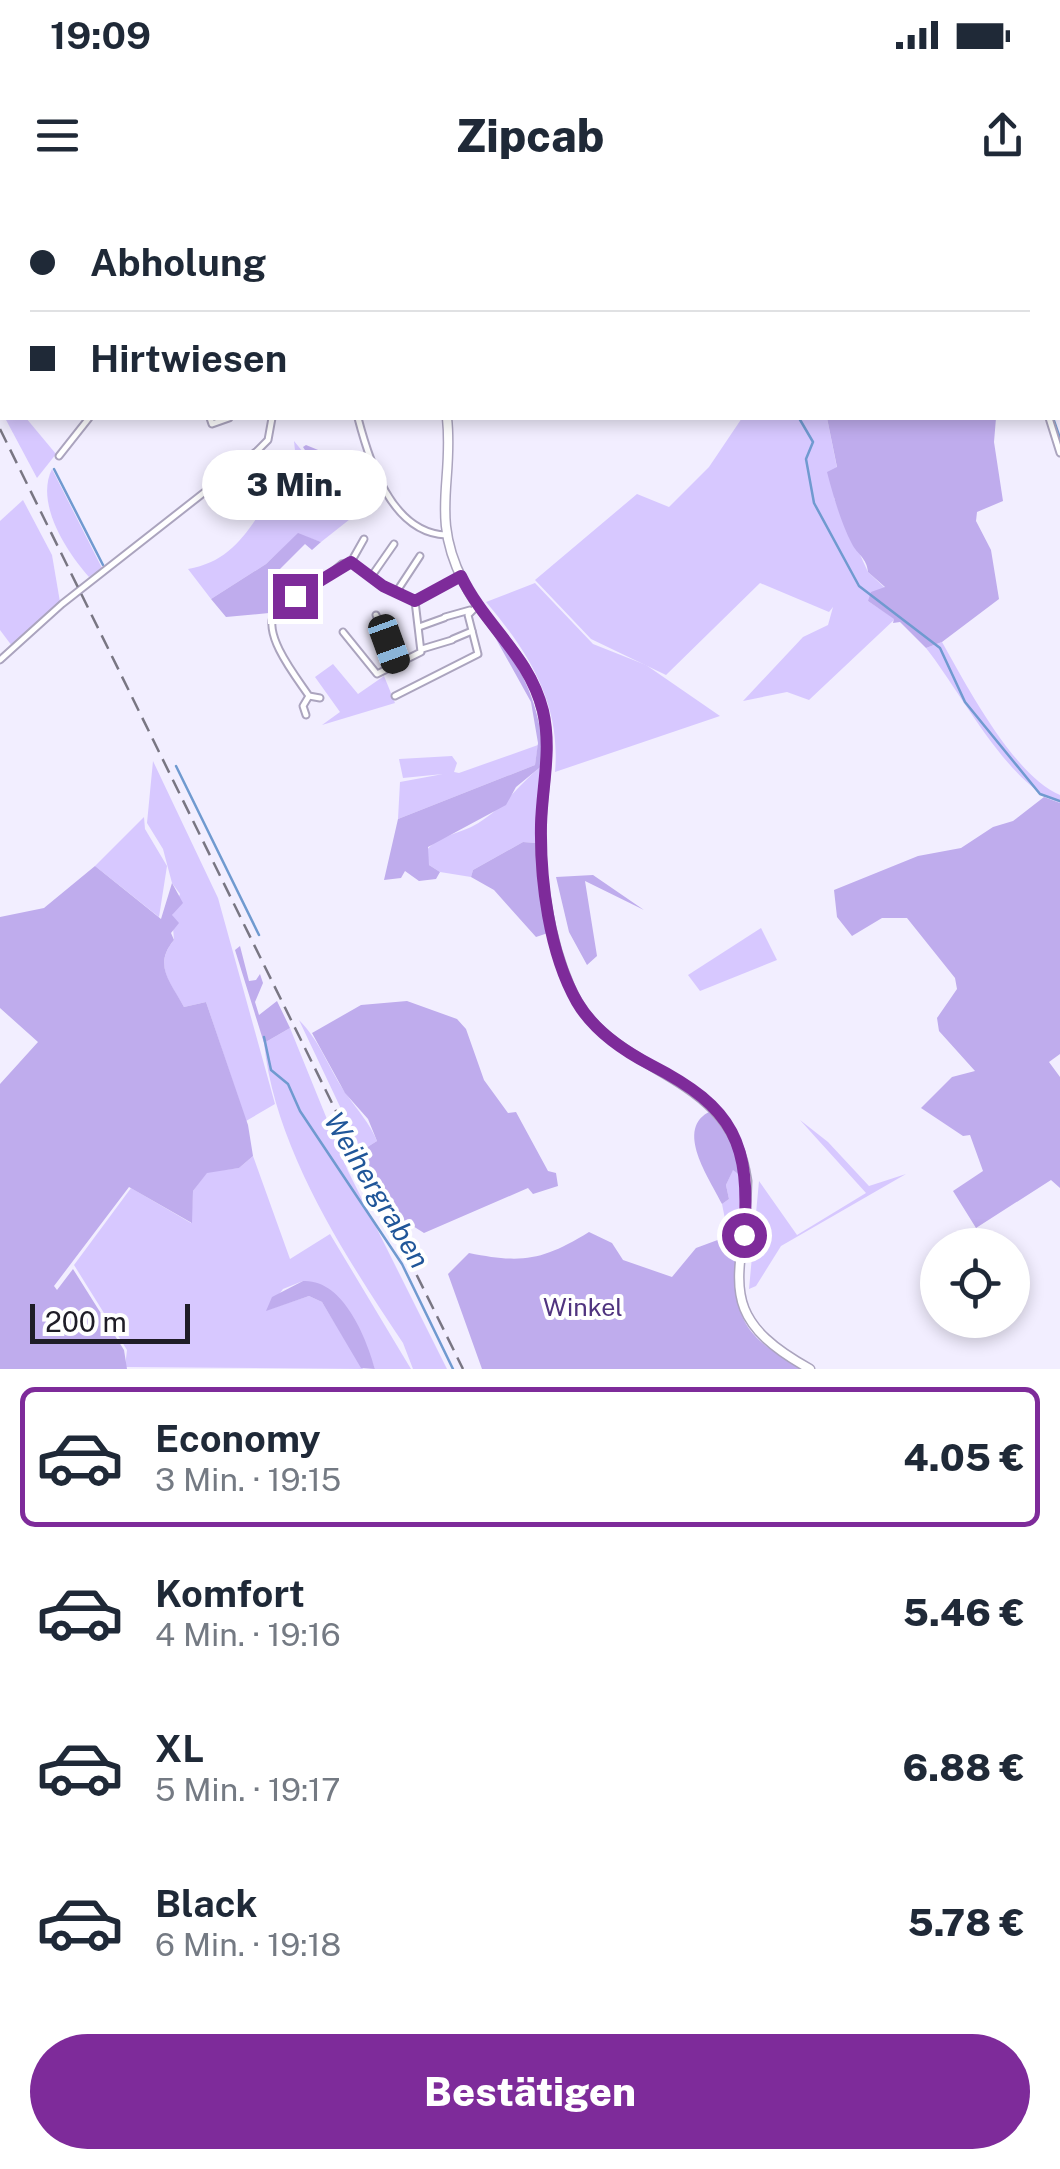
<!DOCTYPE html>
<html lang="de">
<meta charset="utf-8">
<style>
:root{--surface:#fff;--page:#f2f2f3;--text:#1f2937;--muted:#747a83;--line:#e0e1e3;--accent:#7e2b9a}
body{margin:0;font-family:"Public Sans",sans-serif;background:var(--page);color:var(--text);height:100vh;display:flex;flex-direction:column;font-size:38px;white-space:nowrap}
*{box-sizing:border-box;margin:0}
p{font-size:32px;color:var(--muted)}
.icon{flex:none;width:55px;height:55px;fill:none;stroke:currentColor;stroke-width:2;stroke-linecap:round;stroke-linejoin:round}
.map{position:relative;height:1169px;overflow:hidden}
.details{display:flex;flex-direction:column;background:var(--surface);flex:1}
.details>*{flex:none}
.banner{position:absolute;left:0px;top:0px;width:1060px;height:220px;box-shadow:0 5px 15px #0003;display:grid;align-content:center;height:220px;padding:0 30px;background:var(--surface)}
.buttons{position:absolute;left:920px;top:1028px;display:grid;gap:20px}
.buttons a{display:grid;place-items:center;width:110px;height:110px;border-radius:50%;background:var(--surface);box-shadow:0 5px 15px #0003;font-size:50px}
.scale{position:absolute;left:30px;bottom:25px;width:160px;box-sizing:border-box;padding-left:10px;border:5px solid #1f1d27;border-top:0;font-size:28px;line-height:35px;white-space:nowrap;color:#1f1d27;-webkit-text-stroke:8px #fff;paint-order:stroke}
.end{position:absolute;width:45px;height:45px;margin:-22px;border:12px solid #7e2b9a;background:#fff;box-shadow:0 0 0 5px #fff}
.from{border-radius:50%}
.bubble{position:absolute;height:70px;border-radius:35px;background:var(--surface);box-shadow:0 5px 15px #0003;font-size:32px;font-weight:800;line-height:70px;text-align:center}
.car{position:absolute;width:30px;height:60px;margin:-30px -15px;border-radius:12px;box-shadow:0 0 8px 2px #0007;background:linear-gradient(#222 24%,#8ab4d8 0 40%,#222 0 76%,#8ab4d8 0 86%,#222 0)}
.banner b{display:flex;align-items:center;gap:35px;height:95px;font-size:38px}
.banner b+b{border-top:2px solid var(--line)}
.banner i{width:25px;height:25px;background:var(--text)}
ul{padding:18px 0 0;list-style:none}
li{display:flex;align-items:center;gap:30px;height:140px;margin:0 20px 15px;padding:0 10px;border:5px solid transparent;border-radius:15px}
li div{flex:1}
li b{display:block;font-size:38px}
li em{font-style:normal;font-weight:800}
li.active{border-color:var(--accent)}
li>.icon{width:90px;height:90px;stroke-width:1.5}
.primary-button{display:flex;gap:20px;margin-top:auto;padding:20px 30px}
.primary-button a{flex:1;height:115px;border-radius:60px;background:var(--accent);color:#fff;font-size:40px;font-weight:800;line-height:115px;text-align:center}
.status{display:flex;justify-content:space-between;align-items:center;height:70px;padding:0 50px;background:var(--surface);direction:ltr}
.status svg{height:28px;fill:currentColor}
header{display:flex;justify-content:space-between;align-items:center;height:130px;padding:0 30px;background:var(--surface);font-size:45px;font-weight:800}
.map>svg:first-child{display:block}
.green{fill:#d7c8ff}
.forest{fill:#bfaced}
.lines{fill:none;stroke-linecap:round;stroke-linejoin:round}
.stream{stroke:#709ad0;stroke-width:2.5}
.minor-casing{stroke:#aba4be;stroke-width:9}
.tertiary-casing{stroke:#aba4be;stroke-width:11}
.minor{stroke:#fff;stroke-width:5}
.tertiary{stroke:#fff;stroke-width:8}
.rail{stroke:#797683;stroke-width:2.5;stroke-dasharray:15 8;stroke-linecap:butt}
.route{stroke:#7e2b9a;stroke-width:12}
.labels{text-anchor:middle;stroke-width:8;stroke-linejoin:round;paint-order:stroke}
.park-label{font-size:25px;fill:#50347f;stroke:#fff}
.water-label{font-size:28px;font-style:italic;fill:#205699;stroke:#fff}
</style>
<div class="status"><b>19:09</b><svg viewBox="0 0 49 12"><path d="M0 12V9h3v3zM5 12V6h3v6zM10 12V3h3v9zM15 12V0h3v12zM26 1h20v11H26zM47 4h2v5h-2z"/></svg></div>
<header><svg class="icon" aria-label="menu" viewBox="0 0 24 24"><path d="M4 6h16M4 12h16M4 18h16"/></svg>Zipcab<svg class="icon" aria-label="share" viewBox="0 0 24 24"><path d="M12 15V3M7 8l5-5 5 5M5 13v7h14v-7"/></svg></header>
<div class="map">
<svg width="1060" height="1169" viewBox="0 0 1060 1169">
<rect width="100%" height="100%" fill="#f2eeff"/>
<g class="green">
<path d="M5 218H26L56 254 37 278Z"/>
<path d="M742 218H827L837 268 834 298 868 372 885 388 868 401 895 419 809 500 787 492 743 501 803 437 828 425 833 407 829 412 760 383 666 475 591 439 535 380 637 294 669 307 709 267Z"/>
<path d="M294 241 321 274 319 302 324 307 336 299 355 301 359 312 321 342 298 334 266 364 211 399 188 369C227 362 243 339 264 307L272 308 297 270Z"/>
<path d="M52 269 102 368 89 377C66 351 35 303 52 269Z"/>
<path d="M23 300 52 355 60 402 12 446 0 430V321Z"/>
<path d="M535 383 593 444 646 465 720 516 555 572C561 503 529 453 486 402Z"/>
<path d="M942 442C967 486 1013 575 1060 595V603C1008 586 959 489 926 448Z"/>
<path d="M333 464 358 494 384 476 395 503 322 525 340 512 315 477Z"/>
<path d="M538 545 535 565 398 619 400 582 443 574 403 578 399 559 452 556 457 563 454 572 459 573Z"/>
<path d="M153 561 218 698 275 904 246 921 206 802 184 807C170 782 153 765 174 740L172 715 180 694 172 683 163 649 147 623Z"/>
<path d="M544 564 536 643 523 642 473 670 471 677 440 672 429 665 426 652C434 637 458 634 473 626 503 610 518 584 544 564Z"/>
<path d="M144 617 145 629 167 666 159 717 95 666Z"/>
<path d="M761 728 777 760 700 791 688 775Z"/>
<path d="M299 820C321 842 329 870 347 895 358 911 369 922 377 941L361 951Z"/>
<path d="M290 828 348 971 447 1169H413L403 1143C345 1056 275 949 264 843Z"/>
<path d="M800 920 828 942 869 986 906 974 781 1046 756 1086 749 1089 759 981 797 1035 866 993Z"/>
<path d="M253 956 290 1059 330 1034 411 1169H375L358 1128 303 1081 283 1089 267 1110 309 1096 322 1102 363 1169 125 1167 127 1150 74 1065 131 988 191 1023 193 991 207 972 239 968Z"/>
<path d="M733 969 741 976 737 1051 723 1038 728 1034 722 1004 729 999 726 985Z"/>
</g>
<g class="forest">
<path d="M827 218H996L994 242 1003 301 977 312 976 321 991 350 999 399 942 442 926 448 900 422 893 423 894 419 868 401 871 392 885 387 868 372C867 358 857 354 852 344 841 323 833 295 827 272L837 267Z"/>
<path d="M306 245 323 252 333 271 358 298 355 301 336 299 320 305 321 275 303 247Z"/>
<path d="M298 333 321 342 312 350 305 344 273 376 290 394 269 413 226 417 211 399 266 364Z"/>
<path d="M481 412C518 460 542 502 544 564L516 587 506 605 428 647 429 665 440 672 436 679 419 681 405 671 401 678 384 680 398 619 535 565 538 543 531 502Z"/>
<path d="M1044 597 1060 603V854L1049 862 1060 877V988L1051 980 976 1028 953 991 983 971 970 935 963 936 921 908 952 877 975 871 939 831 937 818 957 789 955 778 907 718H882L852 736 837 717 834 690 918 656 961 648 993 627 1013 621Z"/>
<path d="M523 642 536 643 548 733 536 737 494 690 471 677 473 670Z"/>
<path d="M95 666 161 719 172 683 183 703 172 715 179 723 171 733 174 740C153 765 170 781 184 807L206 802 248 925 253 956 239 968 207 973 193 991 192 1023 129 987 54 1086 57 1090 73 1069 124 1150 127 1169H0V884L38 842 0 808V717L44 708Z"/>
<path d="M593 675 644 710 585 681 597 756 587 765 569 732 556 677Z"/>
<path d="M240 746 249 781 256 780 260 774 263 783 255 802 259 815 277 801 290 828 264 843 235 750Z"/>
<path d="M407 801 457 819 466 829 484 880 508 913 516 912 548 971 556 973 558 986 533 994 528 988 424 1033 389 1011 361 951 377 941 368 919 345 893 312 833 361 805Z"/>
<path d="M711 911C726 931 739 951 741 976L733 970 726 985 729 999 722 1004C710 979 673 928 711 911Z"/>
<path d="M589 1032 612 1043 623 1060 672 1077 696 1048 723 1038 737 1051C732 1120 744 1136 802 1169H482L448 1074 469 1053C523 1064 543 1060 589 1032Z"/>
<path d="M303 1081C343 1079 366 1137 375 1169L361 1168 322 1102 309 1096 266 1111 272 1097Z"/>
</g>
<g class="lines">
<g class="stream">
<path d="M1005 2 1007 0"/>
<path d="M799 218 813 242 806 259 814 303 859 386 940 448 965 502 1040 594 1060 601"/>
<path d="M1053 218 1060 238"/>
<path d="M54 269 103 365"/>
<path d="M176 566 259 735"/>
<path d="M264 837 271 870 288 884 300 911 402 1064 453 1169"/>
</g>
<defs>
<g id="minor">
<path d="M839 2 855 1"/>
<path d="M210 218 212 224 229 218"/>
<path d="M358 218C369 260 391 333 446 335"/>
<path d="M1049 218 1060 253"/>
<path d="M59 256 89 218"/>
<path d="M351 362 364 339"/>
<path d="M371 377 394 344"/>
<path d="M397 391 420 356"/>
<path d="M376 415 397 465"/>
<path d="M445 417 470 410"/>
<path d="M419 427 444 418"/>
<path d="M343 432 377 474 421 452 415 401"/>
<path d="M453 439 472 431"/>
<path d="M422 449 452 440"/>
<path d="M0 460 62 404 257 251 268 240 272 218"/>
<path d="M395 496 478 454 468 415 477 406"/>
<path d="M320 498 309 496C297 478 263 436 274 414 280 401 302 390 313 382L317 385 342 364 351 362 383 386 415 401 461 376"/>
<path d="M306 515 303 506 309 496"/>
</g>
<g id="tertiary">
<path d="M387 0 388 2"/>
<path d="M447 218C454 281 430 316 463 381 487 429 528 452 542 509 552 548 543 584 541 623 539 675 549 739 570 787 610 880 731 865 747 981 745 1078 709 1113 810 1169"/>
</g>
</defs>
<use href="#minor" class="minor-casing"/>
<use href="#tertiary" class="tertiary-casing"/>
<use href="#minor" class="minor"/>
<use href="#tertiary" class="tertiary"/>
<path class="rail" d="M0 229 463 1169"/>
</g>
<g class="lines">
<path class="route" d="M295 396 351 362 383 386 415 401 461 376C485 426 529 455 543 511 552 550 542 586 541 625 540 680 549 753 577 802 594 831 622 850 651 865 735 908 751 944 744 1035"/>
</g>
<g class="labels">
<g class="park-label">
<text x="583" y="1116">Winkel</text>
</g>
<g class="water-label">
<text transform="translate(377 990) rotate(59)" y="10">Weihergraben</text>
</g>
</g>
</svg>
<div class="buttons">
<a><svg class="icon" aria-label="locate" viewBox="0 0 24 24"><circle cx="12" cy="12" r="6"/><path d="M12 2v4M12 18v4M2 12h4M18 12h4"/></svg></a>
</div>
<div class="scale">200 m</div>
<i class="end from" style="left:744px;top:1035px"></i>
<i class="end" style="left:295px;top:396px"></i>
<div class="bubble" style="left:202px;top:250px;width:185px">3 Min.</div>
<i class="car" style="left:389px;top:444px;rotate:160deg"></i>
<div class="banner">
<b><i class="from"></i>Abholung</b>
<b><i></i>Hirtwiesen</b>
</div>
</div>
<section class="details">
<ul>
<li class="active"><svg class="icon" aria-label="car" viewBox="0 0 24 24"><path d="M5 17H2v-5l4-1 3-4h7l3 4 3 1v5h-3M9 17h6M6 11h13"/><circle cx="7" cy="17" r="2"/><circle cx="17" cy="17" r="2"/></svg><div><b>Economy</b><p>3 Min. · 19:15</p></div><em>4.05 €</em></li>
<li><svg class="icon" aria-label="car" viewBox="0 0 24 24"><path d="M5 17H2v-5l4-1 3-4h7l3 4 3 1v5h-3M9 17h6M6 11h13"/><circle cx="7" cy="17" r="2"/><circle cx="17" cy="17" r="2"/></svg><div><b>Komfort</b><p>4 Min. · 19:16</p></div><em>5.46 €</em></li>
<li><svg class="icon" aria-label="car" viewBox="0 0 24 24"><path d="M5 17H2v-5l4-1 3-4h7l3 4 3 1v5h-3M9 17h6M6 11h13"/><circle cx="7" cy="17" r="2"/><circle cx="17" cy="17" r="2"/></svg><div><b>XL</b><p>5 Min. · 19:17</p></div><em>6.88 €</em></li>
<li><svg class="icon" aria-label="car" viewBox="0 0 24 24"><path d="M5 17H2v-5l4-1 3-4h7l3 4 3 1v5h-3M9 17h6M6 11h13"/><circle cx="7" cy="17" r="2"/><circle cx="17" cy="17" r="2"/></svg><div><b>Black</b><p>6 Min. · 19:18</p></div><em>5.78 €</em></li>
</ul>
<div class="primary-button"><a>Bestätigen</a></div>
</section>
